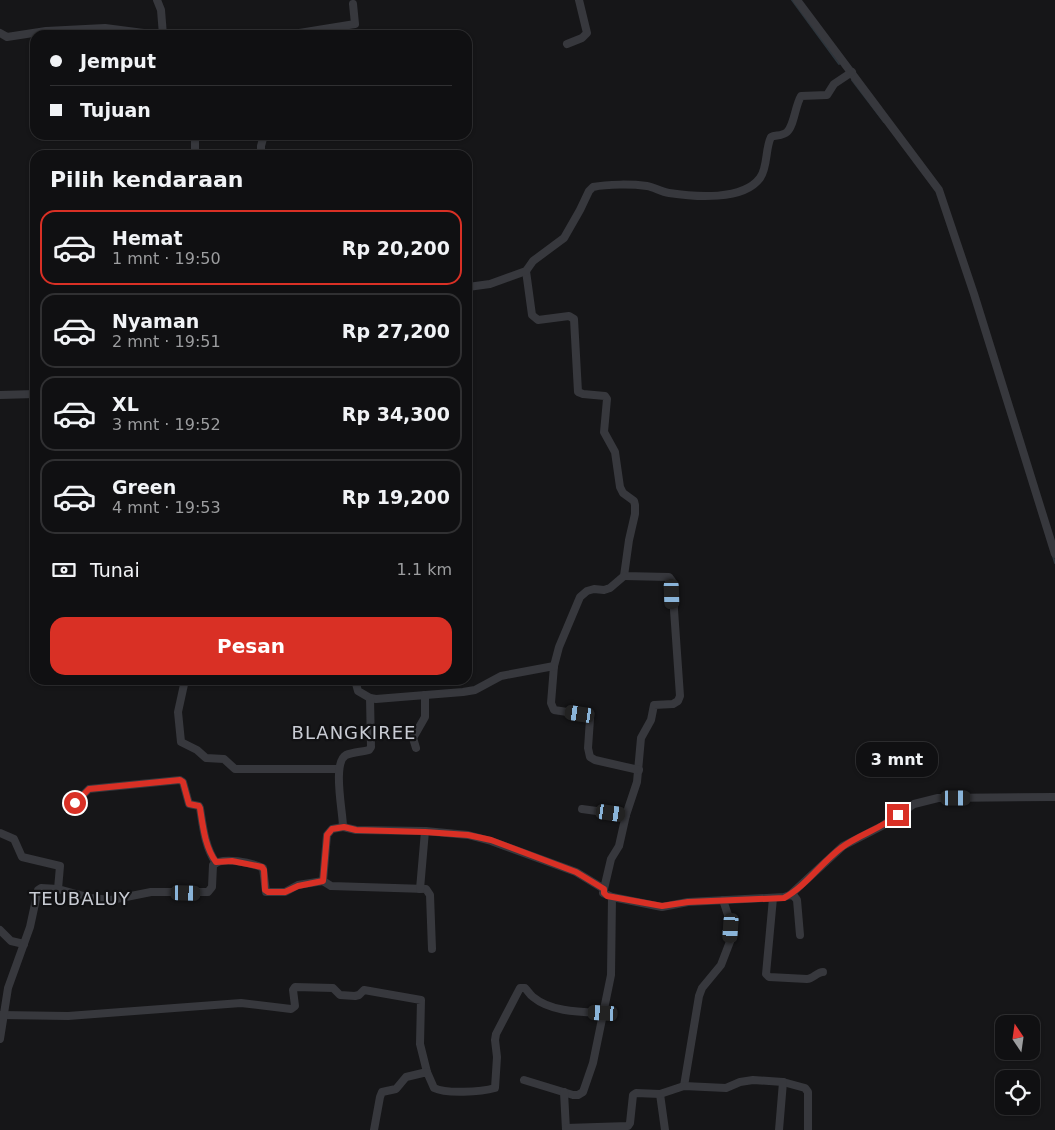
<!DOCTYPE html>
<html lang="id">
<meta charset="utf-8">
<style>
:root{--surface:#101012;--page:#19191b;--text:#f1f3f6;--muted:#9c9d9f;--line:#303032;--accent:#d93025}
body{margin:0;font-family:"DejaVu Sans",sans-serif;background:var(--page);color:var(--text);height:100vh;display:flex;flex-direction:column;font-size:19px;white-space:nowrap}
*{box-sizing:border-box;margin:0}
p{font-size:16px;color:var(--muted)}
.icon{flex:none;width:28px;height:28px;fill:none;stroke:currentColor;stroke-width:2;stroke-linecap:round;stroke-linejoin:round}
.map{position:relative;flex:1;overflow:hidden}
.drawer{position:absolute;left:30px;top:150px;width:442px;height:535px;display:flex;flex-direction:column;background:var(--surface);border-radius:15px;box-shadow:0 1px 4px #0004,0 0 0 1px var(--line)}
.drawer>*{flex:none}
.banner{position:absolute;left:30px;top:30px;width:442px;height:110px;border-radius:15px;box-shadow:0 1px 4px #0004,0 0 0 1px var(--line);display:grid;align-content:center;height:110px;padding:0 20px;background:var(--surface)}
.needle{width:32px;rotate:347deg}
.tools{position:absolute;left:995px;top:1015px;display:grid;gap:10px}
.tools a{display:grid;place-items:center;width:45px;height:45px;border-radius:10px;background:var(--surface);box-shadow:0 1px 4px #0004,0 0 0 1px var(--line);font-size:25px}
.end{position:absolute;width:22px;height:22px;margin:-11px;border:6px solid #d93025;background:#fff;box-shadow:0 0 0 2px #fff}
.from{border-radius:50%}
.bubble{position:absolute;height:35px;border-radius:15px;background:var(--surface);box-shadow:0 1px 4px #0004,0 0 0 1px var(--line);font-size:16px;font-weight:800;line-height:35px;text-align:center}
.car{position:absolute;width:15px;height:30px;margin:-15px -8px;border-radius:6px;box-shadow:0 0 4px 1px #0007;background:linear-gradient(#222 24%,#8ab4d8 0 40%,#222 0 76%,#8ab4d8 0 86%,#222 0)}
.banner b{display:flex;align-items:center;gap:18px;height:48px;font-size:19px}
.banner b+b{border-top:1px solid var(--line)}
.banner i{width:12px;height:12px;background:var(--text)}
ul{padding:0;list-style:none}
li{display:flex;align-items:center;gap:15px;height:75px;margin:0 10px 8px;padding:0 10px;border:2px solid var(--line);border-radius:15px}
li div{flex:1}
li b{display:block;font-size:19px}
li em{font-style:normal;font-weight:800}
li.selected{border-color:var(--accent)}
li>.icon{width:45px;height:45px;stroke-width:1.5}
h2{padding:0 20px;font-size:22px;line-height:60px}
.pay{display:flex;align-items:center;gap:12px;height:55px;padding:0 20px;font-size:19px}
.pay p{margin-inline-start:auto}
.action{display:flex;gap:10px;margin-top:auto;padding:10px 20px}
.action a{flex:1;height:58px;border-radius:15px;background:var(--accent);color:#fff;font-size:20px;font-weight:800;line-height:58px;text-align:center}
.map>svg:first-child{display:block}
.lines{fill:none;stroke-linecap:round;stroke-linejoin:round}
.stream{stroke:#2c353c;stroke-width:2}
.minor{stroke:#37383d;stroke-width:8}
.route{stroke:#d93025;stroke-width:6}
.labels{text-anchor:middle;stroke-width:4.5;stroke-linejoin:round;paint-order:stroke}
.quarter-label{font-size:18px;letter-spacing:1px;fill:#c9ccd4;stroke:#111113}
</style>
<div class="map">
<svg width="1055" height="1130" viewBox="0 0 1055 1130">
<rect width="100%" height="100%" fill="#161618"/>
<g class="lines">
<g class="stream">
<path d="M792 0 839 64"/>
<path d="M852 80 884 122"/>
<path d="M1053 556 1055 563"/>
</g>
<g class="minor">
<path d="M157 0 161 10 163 35"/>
<path d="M797 0 939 190 974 294 1055 554"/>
<path d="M0 33 7 37 46 31 105 28 159 35"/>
<path d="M287 35 355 24 353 4"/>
<path d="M567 44 582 38 587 33 579 0"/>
<path d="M195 155V135"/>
<path d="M261 155V146L264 135"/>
<path d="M526 271 532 315 538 320 569 316 574 319 578 392 583 394 605 396 607 399 604 432 615 452 620 487 623 493 634 501 635 505V514L629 540 624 576 669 577 672 581 680 696 678 701 673 704 654 705 651 720 641 738 637 782 626 815 619 846 611 859 603 893 612 897 662 907 688 902 784 897 790 895 843 846 882 826 914 804 938 798 1055 797"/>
<path d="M468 287 490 284 526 271 533 261 564 238 580 210 589 191 593 187C608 184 632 184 647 186 654 187 661 192 669 193 695 197 743 201 760 178 768 167 765 149 771 137 775 135 783 136 787 132 794 126 795 106 801 96L827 95 834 84 852 72"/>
<path d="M0 395 35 394"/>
<path d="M624 576 610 588 604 590 594 589 587 591 580 597 559 647 554 666 551 703 554 710 587 715 590 719 588 748 590 757 595 760 639 770"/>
<path d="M185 680 178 712 181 742 197 750 206 758 224 759 235 769H339"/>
<path d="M355 680 358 691 370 698 376 699 463 692 475 690 501 676 554 666"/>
<path d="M416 748 413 738 425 717V695"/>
<path d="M75 803 89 789 180 780 183 782 189 804 199 806 200 808C203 827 205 847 216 863"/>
<path d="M582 809 626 815"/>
<path d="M343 827C343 812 332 763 346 755 353 752 362 752 369 750L371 747 370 698"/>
<path d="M0 833 14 839 22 857 60 866 58 889 91 898 111 900 151 892H208L212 887 213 865C223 856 252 863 263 868L266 892H285L298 885 323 881 327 835 332 829 343 827 356 830 425 831 468 835 491 841 576 872 604 889"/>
<path d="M323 881 331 886 426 889 430 895 432 949"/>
<path d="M420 889 425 831"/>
<path d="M790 895 794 896 797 900 800 935"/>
<path d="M773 898 766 974 769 977 807 979C813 979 817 972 823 972"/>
<path d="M0 930 11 941 24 944"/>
<path d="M0 1015 68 1016 241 1003 291 1009 295 1006 293 990 295 987 333 988 340 995 355 996 359 995 364 990 421 1000 420 1044 427 1072"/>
<path d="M0 1039 8 988 30 927 38 890 41 888 58 889"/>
<path d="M524 1080 573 1095H578L583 1092 593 1063 611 975 612 897"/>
<path d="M783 1082 805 1088 808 1092V1130"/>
<path d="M684 1086 699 996 702 988 721 965 731 939 730 921 723 900"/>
<path d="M564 1092 566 1130"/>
<path d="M660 1094 665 1130"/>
<path d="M566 1128 628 1126 630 1123 633 1095 636 1093 660 1094 684 1086 726 1088 740 1082 753 1080 783 1082 779 1130"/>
<path d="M374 1130 380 1097 382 1092 396 1089 406 1077 427 1072 434 1088C446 1094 481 1092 495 1088L497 1057 495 1040 496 1034 520 988H525C528 991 530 995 533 997 551 1012 580 1012 603 1013"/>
</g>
</g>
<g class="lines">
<path class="route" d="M75 803 89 789 180 780 183 782 189 804 199 806 200 808C203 827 205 847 216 862L232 861 262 867 264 870 265 890 268 892H285L298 886 323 881 327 835 332 829 344 827 356 830 425 832 468 835 491 840 576 872 604 889V893L607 896 662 906 688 902 784 898C806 886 821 863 841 848 858 835 880 829 898 815"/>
</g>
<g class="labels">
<g class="quarter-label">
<text x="354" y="739">BLANGKIREE</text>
<text x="80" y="905">TEUBALUY</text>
</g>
</g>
</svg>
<div class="tools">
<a><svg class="needle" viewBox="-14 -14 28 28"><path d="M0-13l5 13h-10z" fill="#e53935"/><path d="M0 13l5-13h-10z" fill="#9c9d9f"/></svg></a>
<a><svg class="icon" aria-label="locate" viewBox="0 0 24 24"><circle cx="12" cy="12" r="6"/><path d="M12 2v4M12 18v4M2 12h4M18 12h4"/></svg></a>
</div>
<i class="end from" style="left:75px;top:803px"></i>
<i class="end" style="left:898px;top:815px"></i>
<div class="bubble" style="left:856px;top:742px;width:82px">3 mnt</div>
<i class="car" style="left:672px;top:594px;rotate:178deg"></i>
<i class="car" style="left:580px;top:714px;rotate:279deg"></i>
<i class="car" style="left:956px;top:798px;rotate:90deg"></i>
<i class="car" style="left:611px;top:813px;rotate:98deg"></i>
<i class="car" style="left:186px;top:893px;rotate:91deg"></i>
<i class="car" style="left:731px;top:928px;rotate:184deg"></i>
<i class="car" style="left:603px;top:1013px;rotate:273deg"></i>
<div class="banner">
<b><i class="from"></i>Jemput</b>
<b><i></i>Tujuan</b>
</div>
<section class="drawer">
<h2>Pilih kendaraan</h2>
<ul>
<li class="selected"><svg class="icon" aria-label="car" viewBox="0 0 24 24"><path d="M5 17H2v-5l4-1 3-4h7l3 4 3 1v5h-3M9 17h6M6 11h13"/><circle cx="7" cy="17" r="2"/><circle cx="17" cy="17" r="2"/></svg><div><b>Hemat</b><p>1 mnt · 19:50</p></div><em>Rp 20,200</em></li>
<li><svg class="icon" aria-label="car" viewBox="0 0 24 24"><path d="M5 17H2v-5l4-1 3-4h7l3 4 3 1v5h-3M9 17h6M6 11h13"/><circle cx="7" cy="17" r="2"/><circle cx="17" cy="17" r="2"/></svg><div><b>Nyaman</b><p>2 mnt · 19:51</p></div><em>Rp 27,200</em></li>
<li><svg class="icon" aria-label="car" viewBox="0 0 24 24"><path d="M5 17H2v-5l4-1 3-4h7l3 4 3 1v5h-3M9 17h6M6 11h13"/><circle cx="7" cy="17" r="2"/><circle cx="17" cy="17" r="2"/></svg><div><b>XL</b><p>3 mnt · 19:52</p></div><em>Rp 34,300</em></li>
<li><svg class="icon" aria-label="car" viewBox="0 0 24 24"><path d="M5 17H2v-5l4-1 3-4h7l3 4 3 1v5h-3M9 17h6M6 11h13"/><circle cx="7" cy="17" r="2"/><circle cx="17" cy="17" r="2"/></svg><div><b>Green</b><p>4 mnt · 19:53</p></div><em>Rp 19,200</em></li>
</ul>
<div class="pay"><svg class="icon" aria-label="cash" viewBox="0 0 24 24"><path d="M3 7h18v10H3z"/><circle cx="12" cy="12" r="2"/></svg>Tunai<p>1.1 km</p></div>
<div class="action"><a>Pesan</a></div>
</section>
</div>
